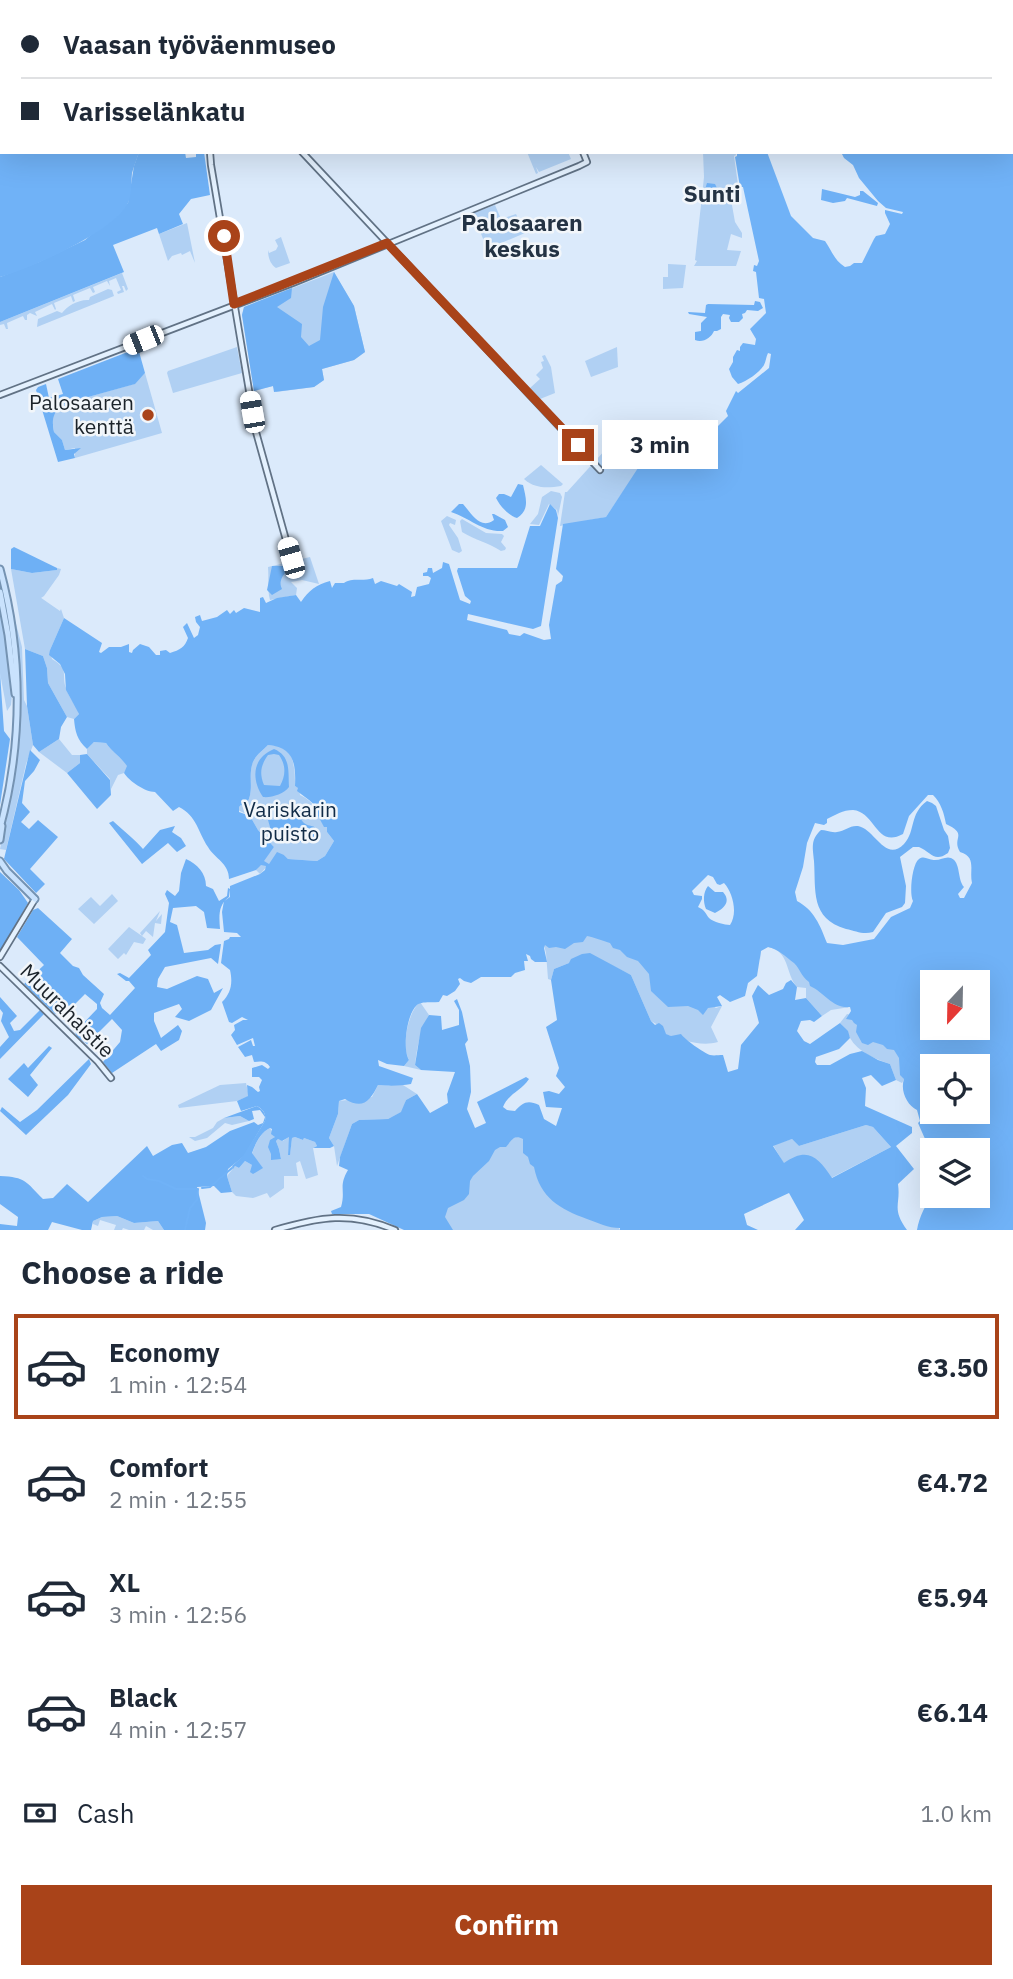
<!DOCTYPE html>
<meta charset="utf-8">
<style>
:root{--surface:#fff;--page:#f2f2f3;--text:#1f2937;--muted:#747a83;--line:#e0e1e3;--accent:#a94319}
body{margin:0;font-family:"IBM Plex Sans",sans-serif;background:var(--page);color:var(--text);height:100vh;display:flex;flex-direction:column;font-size:26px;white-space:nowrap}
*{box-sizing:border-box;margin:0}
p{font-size:23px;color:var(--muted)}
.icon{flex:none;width:38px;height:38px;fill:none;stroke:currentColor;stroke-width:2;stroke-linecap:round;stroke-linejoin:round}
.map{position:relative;height:1230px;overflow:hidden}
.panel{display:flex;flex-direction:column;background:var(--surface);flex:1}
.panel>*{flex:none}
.banner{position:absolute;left:0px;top:0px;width:1013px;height:154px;box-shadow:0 7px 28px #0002;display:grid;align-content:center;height:154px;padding:0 21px;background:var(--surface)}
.needle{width:46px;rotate:202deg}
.buttons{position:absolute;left:920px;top:970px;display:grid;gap:14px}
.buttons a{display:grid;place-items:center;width:70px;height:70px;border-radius:0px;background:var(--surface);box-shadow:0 7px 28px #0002;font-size:35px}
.end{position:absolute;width:32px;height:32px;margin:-16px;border:9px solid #a94319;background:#fff;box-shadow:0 0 0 4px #fff}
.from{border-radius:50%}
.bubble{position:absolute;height:49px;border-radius:0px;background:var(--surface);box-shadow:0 7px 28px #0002;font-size:23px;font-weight:700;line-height:49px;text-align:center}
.car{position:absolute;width:21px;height:42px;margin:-21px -10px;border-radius:9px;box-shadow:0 0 5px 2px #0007;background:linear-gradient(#fff 24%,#345 0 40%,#fff 0 76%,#345 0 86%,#fff 0)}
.banner b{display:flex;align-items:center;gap:24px;height:66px;font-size:26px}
.banner b+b{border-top:2px solid var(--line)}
.banner i{width:18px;height:18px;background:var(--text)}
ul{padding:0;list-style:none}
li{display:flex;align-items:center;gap:21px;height:105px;margin:0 14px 10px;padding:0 7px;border:4px solid transparent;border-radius:0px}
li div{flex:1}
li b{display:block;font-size:26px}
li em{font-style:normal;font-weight:700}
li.active{border-color:var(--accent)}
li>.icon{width:63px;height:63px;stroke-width:1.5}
h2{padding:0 21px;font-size:32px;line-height:84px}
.pay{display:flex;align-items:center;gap:18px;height:77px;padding:0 21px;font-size:26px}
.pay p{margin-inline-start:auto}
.button{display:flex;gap:14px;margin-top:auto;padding:14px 21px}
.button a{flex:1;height:80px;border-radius:0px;background:var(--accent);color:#fff;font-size:28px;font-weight:700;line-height:80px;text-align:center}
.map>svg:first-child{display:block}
.green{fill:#b0d0f3}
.forest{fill:#6eb0f5;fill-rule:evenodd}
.water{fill:#70b2f7;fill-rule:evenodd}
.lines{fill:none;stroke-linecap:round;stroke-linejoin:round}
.stream{stroke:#70b2f7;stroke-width:2}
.secondary-casing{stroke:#617285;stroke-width:8}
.primary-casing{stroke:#7593b2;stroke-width:9}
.secondary{stroke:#e4f1fe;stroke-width:4.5}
.primary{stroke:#c9e2fd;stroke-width:5}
.route{stroke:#a94319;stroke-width:9}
.poi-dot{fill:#a94319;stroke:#f2f6fa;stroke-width:2.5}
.labels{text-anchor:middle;stroke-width:5;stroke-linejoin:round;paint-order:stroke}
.poi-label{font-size:21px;fill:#1b232a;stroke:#f2f6fa;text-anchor:end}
.park-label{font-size:21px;fill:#102b47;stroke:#f2f6fa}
.street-label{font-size:21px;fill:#1b232a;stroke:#f2f6fa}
.neighbourhood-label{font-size:23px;font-weight:bold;fill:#243344;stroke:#f2f6fa}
</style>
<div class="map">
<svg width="1013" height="1230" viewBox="0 0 1013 1230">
<rect width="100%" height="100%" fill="#dbeafb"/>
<g class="green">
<path d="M527 152H568L571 159 539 172 536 167 538 173 536 174Z"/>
<path d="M703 152H735L736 155 734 156 738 185 730 190 724 188 721 189 730 194 735 222 742 233V238L731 234 727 250 741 251 736 266H694L697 261 695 260 704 177Z"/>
<path d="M495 205 501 219 516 214 525 233 487 249 473 213Z"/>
<path d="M187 223 195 263 190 251 182 255 181 253 172 256 168 261 159 234Z"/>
<path d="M281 237 290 263 276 268C270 264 268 257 268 250L269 253 276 250 278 246 275 240Z"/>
<path d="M668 264 686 265 683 288 663 289V277H668Z"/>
<path d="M334 272 354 306 365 352 354 360 322 369 324 380 314 387 276 392 273 386 254 391 242 315 244 307Z"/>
<path d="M122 273 128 289 126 291 124 286H122L124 292 118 294 117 292 121 290 116 278 109 281 110 286 107 281 93 287 95 292 93 293 90 288 73 295 75 301 73 302 71 296 54 303 56 309 55 310 52 304 35 312 37 316 30 313 27 315V320H25L23 316 7 323 8 329H6L4 324 0 325V322Z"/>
<path d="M108 289 112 290 114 296 37 327 38 319 57 311 62 313C67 306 79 299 89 300L90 297Z"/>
<path d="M237 347 242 373 173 393 167 373 168 371Z"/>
<path d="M617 347 618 367 591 377 585 361Z"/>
<path d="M545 355 551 367 555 393 540 399 530 388 540 379 536 375 543 368 541 362 544 361 542 356Z"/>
<path d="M145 373 162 433 75 458V448L65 450 62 440 54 432 52 417 63 404 134 384Z"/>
<path d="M626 427 629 431 630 442 640 448 651 450 606 517 560 526 565 492H567Z"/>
<path d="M541 465 563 484 561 486C548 488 535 489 524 479Z"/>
<path d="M551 491 560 493 562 497 558 516 557 510 549 504 539 525 530 524 538 514 542 497Z"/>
<path d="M447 516 456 520 455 525 450 523 449 525 458 538 462 551 459 553 452 550 441 521Z"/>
<path d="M462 519 486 533 502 534 504 536 501 542 506 548 505 550 501 551C489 543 475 540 462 532L460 521Z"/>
<path d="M310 557 319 584 302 580 291 582 297 588 296 595 270 600C267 589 269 579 268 567Z"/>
<path d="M57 568 61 569 59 575 44 596 41 598 34 593 60 611 61 609 64 618 50 650 52 659C70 670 61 674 66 688 69 698 76 705 79 714L74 719 67 717 48 683 47 668 43 656 25 649 11 569 32 573 57 570Z"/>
<path d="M0 607 10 668 12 695 11 705 7 711 0 673Z"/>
<path d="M15 620 22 647 24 700 27 706 33 745 26 764 6 850 0 849C18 774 26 697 15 620Z"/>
<path d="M59 739 72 755H80V763L67 773 39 752Z"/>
<path d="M94 742 106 743C112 752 121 757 128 766L124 773 118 775 111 789 110 779 87 754V749Z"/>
<path d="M268 745C273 746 277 745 281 746 295 752 295 773 295 786L299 788 300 795C317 803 316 812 324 826H327V832L334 841 325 856 317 861 288 859 284 855 271 862 260 874 256 870 274 847 258 830 250 816 238 810 239 807 241 805 245 807C256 790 247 777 253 762 256 755 263 750 268 745Z"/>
<path d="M112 894 118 901 94 924 78 909 91 897 100 906Z"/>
<path d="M160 911 156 921 162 914 161 924 155 923 153 937 146 931 142 936 146 939 143 944 134 942 126 955 124 953 118 959 108 949 129 927 142 936 140 933Z"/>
<path d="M587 923 716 1008 722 1006 711 1027 718 1042C701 1047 682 1040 665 1034L663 1028 651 1021 631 975 605 962 569 963 554 969 551 980 548 979 546 953 544 945Z"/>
<path d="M774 944 850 1007 831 1010 822 1016 806 998V988L797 987C785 973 790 951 768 947L761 950 760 960 756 951Z"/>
<path d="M420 1002 429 1015C420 1031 417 1047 415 1065L421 1070 404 1066 409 1060C401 1046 408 1012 420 1002Z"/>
<path d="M847 1014C876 1019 893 1047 909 1070L902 1083 896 1080 890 1064C875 1059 858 1052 850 1038 847 1031 845 1028 840 1023Z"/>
<path d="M246 1083 249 1096 237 1101 179 1108 178 1105 220 1085Z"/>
<path d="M394 1084 403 1085 417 1094 406 1100 402 1112 388 1119 359 1120 352 1124 337 1166 334 1146 329 1138 338 1114 339 1101 372 1097 378 1085 389 1086Z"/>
<path d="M240 1116 249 1121 232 1125 225 1123 207 1138 195 1141 189 1137H195L213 1128 217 1122 224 1118Z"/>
<path d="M866 1125 873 1127 891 1147 831 1178 784 1164 773 1145 792 1139 799 1146Z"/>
<path d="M557 1127 620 1230H435L423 1170 517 1137Z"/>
<path d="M270 1128 275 1137 273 1140 276 1159H281L279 1149 276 1141 278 1139 283 1141 290 1136 288 1155 290 1154 292 1138 295 1137 303 1140 304 1138 315 1142 317 1146 313 1148 318 1175 306 1179 300 1161 296 1163 298 1176H284V1188L270 1198 267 1193 253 1198 236 1196 232 1192 227 1176 235 1166 239 1168 245 1161 252 1165 262 1167 252 1154C255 1144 261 1132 270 1128Z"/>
<path d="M117 1216 134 1223 158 1221 164 1230H153L146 1226 144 1230H129L123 1228 122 1230H114L116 1225 100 1220 98 1226 93 1224V1221L102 1217Z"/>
</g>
<g class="forest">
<path d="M139 152H185L186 158 196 157V152H204L210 195 191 199 179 214 183 224 159 234 157 228 113 245 124 272 0 322V277L39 262 85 240 128 203 134 166Z"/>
<path d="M707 183 715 184 724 202 717 204 701 202Z"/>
<path d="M822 189 855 197 860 195V191H863L878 203 877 206 847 198 845 201 833 203 821 200Z"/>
<path d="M334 272 354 306 365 352 354 360 322 369 324 380 314 387 274 392 273 386 254 391 242 315 244 307 292 288 291 298 277 307 302 324 301 337 309 346 320 340 323 307Z"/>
<path d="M755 301 760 302 763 308 758 311 747 310 745 313 742 314 743 318 739 322H731L729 318 730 315 723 314 721 317V329L717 331H714C711 338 703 343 695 340V332L701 331V323L707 317 689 314 688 312 705 313 706 305 708 304 754 305Z"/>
<path d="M138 348 145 373 135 384 63 404C52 415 52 418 54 432L62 440 65 450 81 448 74 454 75 458 58 462 36 390 38 387 46 384 49 398 63 394 58 379Z"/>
<path d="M518 484 523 485C526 498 530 510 517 518 508 515 500 506 496 498L499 494H504L511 497Z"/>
<path d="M459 504H463C472 514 480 530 494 520L492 514H494L505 520 508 527 503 531C482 532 470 518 451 512Z"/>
<path d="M14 547 57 568V570L32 573 11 569V549Z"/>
<path d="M272 566H285V573C281 578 279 583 282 589L272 595 267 590Z"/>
<path d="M25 649 43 656 47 668 48 683 67 717 61 727 59 739 39 752 33 745 27 706Z"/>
<path d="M0 673 4 731 10 739 0 805Z"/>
<path d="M274 749C291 756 288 771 289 787 284 794 271 798 263 797 251 779 252 758 274 749ZM274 754 279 755C286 765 286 775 280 786L264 785C259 773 261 765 268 755Z"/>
<path d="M30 750 40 760 34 771 25 781 22 803 30 812 21 822 29 829 38 820 58 837 30 869 45 884 36 893 4 859Z"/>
<path d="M87 754 110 780 111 795 97 809 67 773 80 763V755Z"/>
<path d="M927 801 932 803 936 806 944 830 948 836 950 848 948 853C934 863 931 852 919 847H913L900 857 906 886 905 903 902 907 886 913 873 932C863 935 856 931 846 929 810 918 816 891 814 861 813 848 810 840 821 830 826 830 831 833 837 832 845 831 850 825 858 826 875 829 885 863 904 844 916 831 909 814 927 801Z"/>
<path d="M300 806C301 811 299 818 303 822 310 829 317 822 317 835L301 842 279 841 272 834 268 820H280Z"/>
<path d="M113 821C123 830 135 840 143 849L160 830 175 826 172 832 181 838 186 846 177 852 168 843 142 864 109 823Z"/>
<path d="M186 859C197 864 206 873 206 886L213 889 219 901 227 896 228 888 230 889 229 897C218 905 219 916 220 929L207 928 204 912 196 906 173 908 170 922 177 925 184 953 208 950 215 945 221 944 218 964 211 958 165 967 158 979 157 987 167 989 197 976 208 979 214 993 223 988 211 1010 189 1021 175 1017 182 1009 179 1004 154 1013V1021L161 1038 178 1025 182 1031 179 1040 161 1051 156 1044 112 1073 103 1062 120 1042 122 1030 112 1019 87 1044 77 1037 75 1032 97 1009V1004L85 994 72 1007 64 1005 55 1014 24 984 44 965 17 937 33 910 38 908 72 939 60 953 73 966 79 968 83 975 104 994 100 1003 102 1008 110 1015 135 988 129 981H126L117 974 120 973 129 978 151 955 148 950 165 932 169 903 165 894 167 890 175 896 179 891 181 873Z"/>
<path d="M0 872 19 890 28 903 0 952Z"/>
<path d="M708 886 715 892H723C731 901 725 908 715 913L706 909C703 902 703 892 708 886Z"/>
<path d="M590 953 631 975 651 1021 655 1025 659 1023 663 1026 666 1034 671 1036 681 1034C684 1039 704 1053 710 1055 714 1056 718 1055 723 1055L728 1072 738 1069 741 1045 759 1023 752 996 758 985 769 995 783 989 786 983 791 980 797 987 795 1000 806 998 822 1016 814 1022 810 1020 801 1021 797 1031 804 1041 810 1044 840 1023 848 1031 850 1038 839 1049 816 1057 815 1062 817 1065H830L850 1054 862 1051 878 1060 890 1064 896 1080 882 1086 871 1075 862 1078 866 1088 865 1106 912 1127V1133L896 1146 914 1169 898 1184C901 1205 891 1208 907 1230H795L804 1220 789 1193 744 1214 747 1225 758 1230H620V1228C608 1228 598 1223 587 1219 560 1209 540 1198 534 1167L530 1164 528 1157 523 1153V1139C514 1134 511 1141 506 1147H500L495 1150 489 1161 473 1176 470 1181 469 1194 464 1200 448 1208 445 1217 453 1230H404L369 1214H332L331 1211 341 1207C346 1190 338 1187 348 1170L339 1166 340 1157 352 1124 359 1120 388 1119 401 1112 406 1100 417 1094 430 1113 448 1103 447 1094 455 1072 421 1070 415 1065 421 1028 429 1015 441 1016 442 1030 459 1025V1010L454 1001 457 999 462 1012 468 1040 465 1044 470 1066 471 1092 467 1109 475 1128 486 1123 477 1102 526 1077 529 1079C521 1091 508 1094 503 1107L507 1110 515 1111C523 1102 528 1100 539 1105L544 1119 556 1126 562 1108 546 1107 543 1092 549 1091 559 1094 565 1087 556 1076 559 1068 546 1027 557 1020 551 980 554 969 569 963 571 959 582 954ZM866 1125 873 1127 891 1147 832 1178C818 1157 808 1146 784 1163L773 1146 792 1139 799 1146Z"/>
<path d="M0 997 17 1016 10 1023 14 1031 20 1030 40 1010 44 1014 0 1059V1047L9 1037 1 1021 3 1013 0 1009Z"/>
<path d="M49 1046 52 1048 30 1075 38 1085 28 1097 8 1079 24 1063 28 1068Z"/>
<path d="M89 1059 91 1064 68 1095 26 1135 0 1111 2 1107 20 1122 37 1110Z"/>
<path d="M257 1106C264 1111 266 1113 265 1121L244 1156 228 1169 227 1176 232 1192 221 1193 214 1186 197 1187 206 1223 205 1230H164L158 1221 134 1223 117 1216 102 1217 93 1221 91 1230H82L52 1222 48 1230H0V1224L17 1226 18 1217 0 1204V1176C26 1177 26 1182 43 1199L53 1198 67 1184 88 1202 147 1146 153 1156 172 1145 182 1143 188 1153 206 1147 230 1131 254 1122 258 1125 263 1123 265 1117 260 1110 252 1111 254 1119 249 1121 240 1116 224 1118Z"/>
</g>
<g class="water">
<path d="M689 0H1013V1230H917C919 1218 926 1201 935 1195H978V1150H933V1157L918 1123 920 1121 917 1110C907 1105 900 1091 904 1079L900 1075 899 1058 894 1050 887 1049 883 1045 873 1042 868 1045 862 1043 856 1032 857 1025 854 1023 852 1020 846 1019 851 1011 850 1007C833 1009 824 992 810 986L809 982C800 975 801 970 794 963 786 957 778 949 768 947L761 951 757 976 748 983 745 996 730 1002 720 995 717 997 722 1006 708 1008 703 1015 698 1010 688 1006 668 1007 651 991 649 974 638 961 627 957 620 950 613 948 610 943C604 941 593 937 587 936L583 942 574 943 565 949 556 947 549 948 545 945 544 948 547 962H535L531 959 530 956 526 954 528 961H524L525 970 515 973 511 977H481L471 983 464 981 460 978 458 979 460 984 455 991 447 996 443 995 439 1002C432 1003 422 1001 417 1005 407 1013 402 1049 409 1060L404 1066 387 1064 378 1060 379 1066 413 1078 411 1084C400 1086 388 1086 378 1085 370 1101 363 1110 345 1099L339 1101 338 1114 329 1138 334 1146 330 1148H313L317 1146 315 1142 304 1138 303 1140 295 1137 292 1138 290 1155H288L289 1137 282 1141 278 1139 276 1141 279 1149 281 1159 271 1160V1154L268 1147 270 1140 275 1137 271 1134 272 1129 270 1128C261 1132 255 1144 252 1153L263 1168 253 1174 250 1172 252 1165 245 1161 239 1168 235 1166 233 1169 232 1166 243 1156 265 1121C266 1114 264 1110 257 1106L241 1111 237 1101 248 1096 247 1085 252 1087 258 1092 260 1091 259 1087 262 1080 259 1077H252V1068L262 1065 268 1069 270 1067C266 1061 262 1061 254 1062L252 1055 245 1057 238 1047 251 1040 253 1046H255L253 1038 237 1045 231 1035 235 1030 234 1025 243 1020H248L242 1017 232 1023 229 1022 222 1002C231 993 233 983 230 970L221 963 224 941 229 939 230 937H241L237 933 224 932 222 912 224 901 230 897V886L260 874 265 870 266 866 261 865 256 870 229 879C229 863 215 859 208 847 198 832 197 816 179 807L173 811 155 792C145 792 129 781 124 773L127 766C121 757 112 752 106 743L94 742 87 749C77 740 75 731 74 719L79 714 66 690 65 674 60 664 49 655 50 650 64 618 102 643 99 652 101 653 109 647H121L129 644V652L132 653 133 650 140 644 149 647 156 655H160V651L166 650 170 653C180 650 185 647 188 638L183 627 187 623 194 638 198 635 200 627 196 622 195 617 200 615 202 621 217 617 227 610 230 614 234 610 236 613 244 608 260 612V598L263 597 266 603 277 598 296 595 301 602C309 590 316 585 330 581L332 588 335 583H344C352 577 363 582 373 578L375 584 381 581 397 586 399 584 412 592 411 597 415 596 417 587 429 584 431 578 428 576H423V573L427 572 428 568H432L433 573 442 568 443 562 449 564 460 600 470 604 471 601 465 596 457 571 458 568H517L530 526H540L550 504 556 510 558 518 541 626 533 629 468 614 467 620 507 630 509 634 520 636 524 633 544 640 551 639 549 625 556 585 562 581 563 576 556 569 563 524 606 517 655 442 691 443 707 437 728 416 726 411 736 391 738 393 769 368 771 354 768 353C766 357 766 361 764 365 759 373 747 381 738 384L732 377 729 369 733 362V357L737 350 740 351V347L743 343 755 345 756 339 750 329 766 313 764 299 759 298 756 272 753 271 754 265 757 266 759 261 743 187H740L735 157 737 156V152H767L791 216 813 238 825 241C832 251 834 260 845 267L850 266 854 263H862L874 239 876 236 885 234 890 224 885 213V210L902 214 903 212 886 208 878 201 859 178 853 165 844 158 841 152H885L887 154 889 152H1012V2H689ZM268 745C294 747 296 764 295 786L298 788 297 791 309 800 317 807V814L324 827H327V832L334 841 325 856 317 861 288 859 284 855 277 852 269 864 264 861 274 847 258 830 250 816 239 812V807L241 805 245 807C256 790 247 778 253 762 256 755 263 750 268 745ZM928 795H933C941 803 944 813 946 824 969 835 951 837 960 852 977 857 969 870 972 883L964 898H960L958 894 964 887C957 879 961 862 951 858 946 856 941 860 935 860 929 861 925 855 919 859 912 864 909 894 913 901L910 908 891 917 874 939 843 945 827 943C820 925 814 910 797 901L795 892 803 867 807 843 815 823 824 825 827 823V819C835 815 843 810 853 810 876 812 876 849 903 834L909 816ZM708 875 713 877 717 884 720 885 724 883C733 893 738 913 730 925 725 925 713 922 709 918 705 913 705 910 698 907L702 899V896L694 895 692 891ZM933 982H978V1027H933ZM933 1066H978V1111H933Z"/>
<path d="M0 103H2V152H139C137 159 134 166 132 173 131 183 132 196 127 205 112 232 30 269 0 277Z"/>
</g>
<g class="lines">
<g class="stream">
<path d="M143 1176 147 1179 159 1181 176 1189H198L197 1200 190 1208 185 1230"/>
<path d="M202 1188 210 1187 232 1168"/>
</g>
<defs>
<g id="secondary">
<path d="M520 0 521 2"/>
<path d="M368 2 370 0"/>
<path d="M210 152 211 165 256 432 291 558"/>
<path d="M302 152 600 470"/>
<path d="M0 395 293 283 579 166 587 162 583 152"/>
<path d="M0 957 35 899"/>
<path d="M0 966 98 1062 111 1078"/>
<path d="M275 1230C319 1217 351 1211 395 1230"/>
</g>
<g id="primary">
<path d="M0 569C23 653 23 744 0 828"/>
<path d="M0 592 8 635 15 694"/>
<path d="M0 840 2 826"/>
<path d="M0 861 7 871 35 899"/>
</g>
</defs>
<use href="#secondary" class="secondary-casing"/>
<use href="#primary" class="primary-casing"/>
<use href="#secondary" class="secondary"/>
<use href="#primary" class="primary"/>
</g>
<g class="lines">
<path class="route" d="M224 236 234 304 387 243 578 445"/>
</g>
<circle class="poi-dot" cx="148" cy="415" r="7"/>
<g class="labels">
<g class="poi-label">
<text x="134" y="410">Palosaaren<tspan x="134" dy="24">kenttä</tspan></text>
</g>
<g class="park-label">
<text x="290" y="817">Variskarin<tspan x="290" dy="24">puisto</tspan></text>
</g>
<g class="street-label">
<text transform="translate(67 1011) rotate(45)" y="7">Muurahaistie</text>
</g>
<g class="neighbourhood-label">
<text x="712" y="202">Sunti</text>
<text x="522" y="231">Palosaaren<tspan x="522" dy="26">keskus</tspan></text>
</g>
</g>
</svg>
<div class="buttons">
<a><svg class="needle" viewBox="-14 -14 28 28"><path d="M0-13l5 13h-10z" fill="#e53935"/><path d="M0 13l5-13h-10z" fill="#747a83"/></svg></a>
<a><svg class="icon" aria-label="locate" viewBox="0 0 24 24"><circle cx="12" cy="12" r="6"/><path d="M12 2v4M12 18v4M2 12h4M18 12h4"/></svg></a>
<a><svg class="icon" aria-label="layers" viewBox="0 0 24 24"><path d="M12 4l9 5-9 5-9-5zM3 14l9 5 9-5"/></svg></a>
</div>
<i class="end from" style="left:224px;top:236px"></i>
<i class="end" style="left:578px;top:445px"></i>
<div class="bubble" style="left:602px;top:420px;width:116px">3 min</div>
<i class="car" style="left:143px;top:340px;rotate:248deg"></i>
<i class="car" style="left:252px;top:412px;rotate:350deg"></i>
<i class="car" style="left:291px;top:558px;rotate:344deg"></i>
<div class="banner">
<b><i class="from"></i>Vaasan työväenmuseo</b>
<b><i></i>Varisselänkatu</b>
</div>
</div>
<section class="panel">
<h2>Choose a ride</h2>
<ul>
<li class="active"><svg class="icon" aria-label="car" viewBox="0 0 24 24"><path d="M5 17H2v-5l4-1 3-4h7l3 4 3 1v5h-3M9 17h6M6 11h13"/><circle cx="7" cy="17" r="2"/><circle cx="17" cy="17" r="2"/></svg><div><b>Economy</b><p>1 min · 12:54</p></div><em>€3.50</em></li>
<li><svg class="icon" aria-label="car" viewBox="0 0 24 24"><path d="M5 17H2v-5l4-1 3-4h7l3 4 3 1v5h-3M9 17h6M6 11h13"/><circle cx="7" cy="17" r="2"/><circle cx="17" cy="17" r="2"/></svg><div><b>Comfort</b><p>2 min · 12:55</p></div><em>€4.72</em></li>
<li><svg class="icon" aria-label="car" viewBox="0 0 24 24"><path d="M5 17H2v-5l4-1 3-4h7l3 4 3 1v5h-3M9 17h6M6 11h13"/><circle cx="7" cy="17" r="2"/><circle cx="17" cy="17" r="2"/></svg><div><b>XL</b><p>3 min · 12:56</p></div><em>€5.94</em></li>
<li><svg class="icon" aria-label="car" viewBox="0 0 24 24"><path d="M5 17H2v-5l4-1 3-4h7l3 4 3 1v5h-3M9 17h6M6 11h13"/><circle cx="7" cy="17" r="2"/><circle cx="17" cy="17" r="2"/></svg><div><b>Black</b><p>4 min · 12:57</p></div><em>€6.14</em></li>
</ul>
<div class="pay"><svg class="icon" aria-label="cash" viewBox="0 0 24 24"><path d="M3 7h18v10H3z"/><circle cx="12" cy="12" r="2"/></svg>Cash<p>1.0 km</p></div>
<div class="button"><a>Confirm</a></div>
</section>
